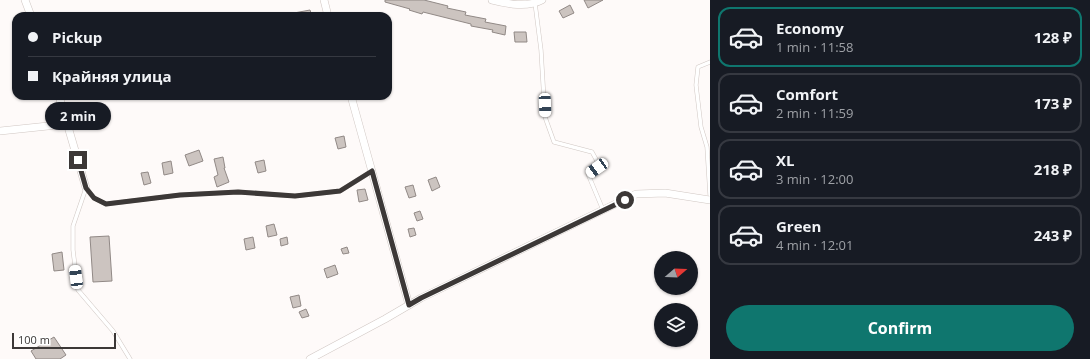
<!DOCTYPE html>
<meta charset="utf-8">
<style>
:root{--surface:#171b24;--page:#20242c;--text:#f1f3f6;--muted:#9ea1a6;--line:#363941;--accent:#0f766e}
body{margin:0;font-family:"Open Sans",sans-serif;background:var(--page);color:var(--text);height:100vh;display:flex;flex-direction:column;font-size:15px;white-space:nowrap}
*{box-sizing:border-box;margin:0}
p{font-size:13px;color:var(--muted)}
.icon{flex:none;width:22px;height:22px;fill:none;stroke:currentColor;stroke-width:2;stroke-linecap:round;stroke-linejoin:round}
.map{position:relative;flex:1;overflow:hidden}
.details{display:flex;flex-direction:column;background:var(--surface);width:380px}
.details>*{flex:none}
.guide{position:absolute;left:12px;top:12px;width:380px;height:88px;border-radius:12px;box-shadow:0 1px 3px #0004;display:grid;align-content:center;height:88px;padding:0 16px;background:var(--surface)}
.needle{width:26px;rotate:71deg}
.tools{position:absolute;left:654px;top:251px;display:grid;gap:8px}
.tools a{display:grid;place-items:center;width:44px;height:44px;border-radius:50%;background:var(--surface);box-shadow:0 1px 3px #0004;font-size:20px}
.scale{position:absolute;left:12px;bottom:10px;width:104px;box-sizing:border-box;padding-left:4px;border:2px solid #3c3837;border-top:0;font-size:11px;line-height:14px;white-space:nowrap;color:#3c3837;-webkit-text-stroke:3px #fff;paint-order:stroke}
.end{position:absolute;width:18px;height:18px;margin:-9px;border:5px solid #3c3837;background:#fff;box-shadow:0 0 0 2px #fff}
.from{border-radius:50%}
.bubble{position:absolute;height:28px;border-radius:14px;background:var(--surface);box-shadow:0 1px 3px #0004;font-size:13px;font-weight:700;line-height:28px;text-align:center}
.car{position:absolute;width:12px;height:24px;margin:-12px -6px;border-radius:5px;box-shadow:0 0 3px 1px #0007;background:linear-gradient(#fff 24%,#345 0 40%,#fff 0 76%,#345 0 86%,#fff 0)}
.guide b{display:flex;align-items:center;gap:14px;height:38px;font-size:15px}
.guide b+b{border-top:1px solid var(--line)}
.guide i{width:10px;height:10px;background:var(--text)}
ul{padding:7px 0 0;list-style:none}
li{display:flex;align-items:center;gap:12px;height:60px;margin:0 8px 6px;padding:0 8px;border:2px solid var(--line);border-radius:12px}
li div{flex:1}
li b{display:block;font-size:15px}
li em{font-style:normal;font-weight:700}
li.current{border-color:var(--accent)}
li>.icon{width:36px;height:36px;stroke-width:1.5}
.primary-button{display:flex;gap:8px;margin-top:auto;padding:8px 16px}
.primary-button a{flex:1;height:46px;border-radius:24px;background:var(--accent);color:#fff;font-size:16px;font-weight:700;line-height:46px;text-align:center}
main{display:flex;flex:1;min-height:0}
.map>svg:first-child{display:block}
.building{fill:#ccc4c0;stroke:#918986}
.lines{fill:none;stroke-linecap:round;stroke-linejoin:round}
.service-casing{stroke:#d0c7c3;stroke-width:4.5}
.minor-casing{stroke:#d0c7c3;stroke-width:8}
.service{stroke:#fff;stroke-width:3.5}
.minor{stroke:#fff;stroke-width:7}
.route{stroke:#3c3837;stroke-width:5}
</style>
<main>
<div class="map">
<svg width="710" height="359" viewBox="0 0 710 359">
<rect width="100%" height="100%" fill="#fefaf9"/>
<g class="building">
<path d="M385 0H424L448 6 447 8 466 12 465 15 486 19 485 22 506 26 505 35 492 32 493 30 471 26V24L423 12 422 14 409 10 410 9 385 2Z"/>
<path d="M584 0H603L588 8Z"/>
<path d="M570 5 574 13 563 18 559 11Z"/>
<path d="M310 10 312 16H294V13Z"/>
<path d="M514 32H526L527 42H515Z"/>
<path d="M344 136 346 147 338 149 335 138Z"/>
<path d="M199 150 203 161 189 166 185 155Z"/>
<path d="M223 157 225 168H224L229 182 217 187 214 177 218 175 214 159Z"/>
<path d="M264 160 266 171 258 173 255 162Z"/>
<path d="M171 161 173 173 164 175 162 163Z"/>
<path d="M148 172 151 183 144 185 141 173Z"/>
<path d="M436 177 440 187 432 191 428 180Z"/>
<path d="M413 185 416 196 409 198 405 187Z"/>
<path d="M365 189 368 200 359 202 357 190Z"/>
<path d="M420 211 423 219 417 221 414 213Z"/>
<path d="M274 224 277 235 268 237 266 226Z"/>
<path d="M414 228 416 235 410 237 408 229Z"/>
<path d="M109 236 112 281 93 282 90 237Z"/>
<path d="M253 237 255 248 246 250 244 239Z"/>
<path d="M287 237 288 244 281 246 280 239Z"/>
<path d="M347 247 349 253 343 254 341 249Z"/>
<path d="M62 252 64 270 54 271 52 254Z"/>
<path d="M335 265 338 274 327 278 324 269Z"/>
<path d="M299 295 301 306 293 308 290 297Z"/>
<path d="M306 309 309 316 302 318 299 312Z"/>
<path d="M54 337 66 355 60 359H36L31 351Z"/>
</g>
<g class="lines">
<defs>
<g id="service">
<path d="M535 3 541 50 545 117 554 142 592 152 597 161V168L588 174 603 210"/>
<path d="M710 62 698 67 696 85 701 127 707 147 710 195"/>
<path d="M86 188 94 198 106 204 180 195 239 192 295 196 340 191 372 171"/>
<path d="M86 188 73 226V250L78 290 113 331 130 359"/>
</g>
<g id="minor">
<path d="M25 0 31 16"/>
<path d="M324 0 328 16"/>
<path d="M492 0C508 4 527 8 542 0"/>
<path d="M59 96 86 188"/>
<path d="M351 96 409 305"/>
<path d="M0 131 67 124"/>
<path d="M310 359 385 319 421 298 636 194 665 193 710 200"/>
</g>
</defs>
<use href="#service" class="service-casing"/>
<use href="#minor" class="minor-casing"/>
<use href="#service" class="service"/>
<use href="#minor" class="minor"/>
</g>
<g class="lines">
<path class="route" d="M78 160 86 188 94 198 106 204 180 195 238 192 295 196 340 191 372 171 409 305 421 298 625 200"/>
</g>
</svg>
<div class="tools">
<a><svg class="needle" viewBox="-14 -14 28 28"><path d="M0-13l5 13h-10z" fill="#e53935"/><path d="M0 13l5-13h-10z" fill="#9ea1a6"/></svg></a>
<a><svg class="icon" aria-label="layers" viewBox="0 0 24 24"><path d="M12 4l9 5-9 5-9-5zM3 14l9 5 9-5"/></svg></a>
</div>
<div class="scale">100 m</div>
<i class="end from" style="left:625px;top:200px"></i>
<i class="end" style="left:78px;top:160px"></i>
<div class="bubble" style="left:45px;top:102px;width:66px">2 min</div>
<i class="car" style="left:545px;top:105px;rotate:178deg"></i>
<i class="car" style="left:597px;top:168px;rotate:235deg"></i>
<i class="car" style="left:76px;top:277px;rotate:353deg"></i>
<div class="guide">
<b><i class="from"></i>Pickup</b>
<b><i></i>Крайняя улица</b>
</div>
</div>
<section class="details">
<ul>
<li class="current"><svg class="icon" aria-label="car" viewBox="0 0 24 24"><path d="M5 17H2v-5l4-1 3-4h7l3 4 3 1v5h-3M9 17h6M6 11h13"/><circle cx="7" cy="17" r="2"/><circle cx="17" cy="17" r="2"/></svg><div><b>Economy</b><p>1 min · 11:58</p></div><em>128 ₽</em></li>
<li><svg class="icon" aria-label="car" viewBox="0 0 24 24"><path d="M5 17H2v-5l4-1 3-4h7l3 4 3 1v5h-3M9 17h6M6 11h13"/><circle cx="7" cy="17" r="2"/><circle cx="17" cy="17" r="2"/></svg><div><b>Comfort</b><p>2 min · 11:59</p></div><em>173 ₽</em></li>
<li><svg class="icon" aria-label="car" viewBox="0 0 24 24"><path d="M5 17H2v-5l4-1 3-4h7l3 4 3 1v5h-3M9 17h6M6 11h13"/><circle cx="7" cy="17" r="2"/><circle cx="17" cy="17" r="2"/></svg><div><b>XL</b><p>3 min · 12:00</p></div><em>218 ₽</em></li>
<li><svg class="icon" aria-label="car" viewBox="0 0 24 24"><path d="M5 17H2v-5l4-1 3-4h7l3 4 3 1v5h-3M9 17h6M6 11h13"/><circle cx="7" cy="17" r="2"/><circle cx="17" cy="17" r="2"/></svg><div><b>Green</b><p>4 min · 12:01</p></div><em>243 ₽</em></li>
</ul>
<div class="primary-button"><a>Confirm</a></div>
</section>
</main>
